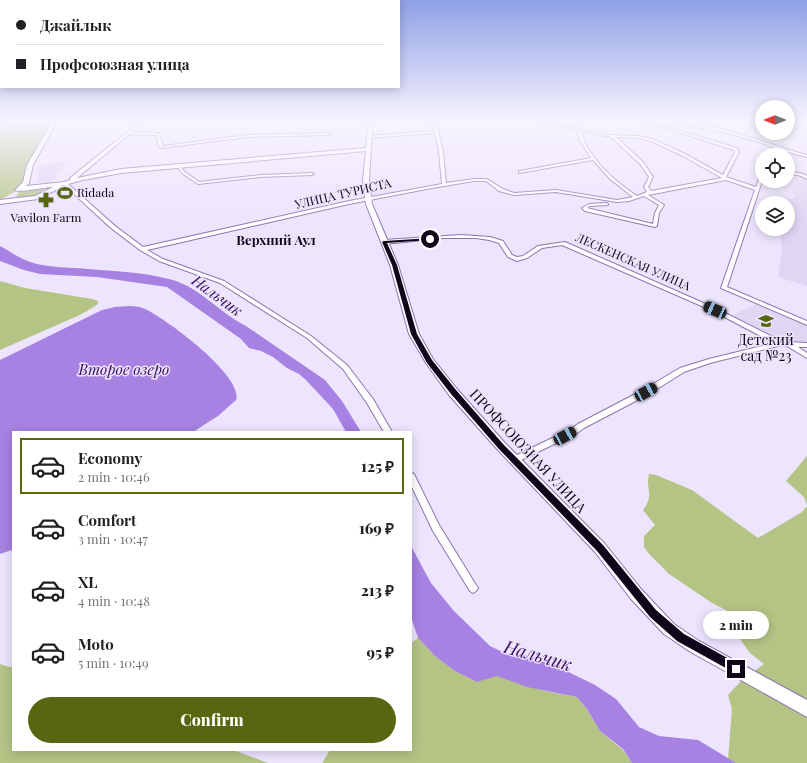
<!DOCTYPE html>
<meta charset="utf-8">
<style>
:root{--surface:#fff;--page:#f6f6f6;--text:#202124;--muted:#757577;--line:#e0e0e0;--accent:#576711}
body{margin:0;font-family:"Playfair Display",serif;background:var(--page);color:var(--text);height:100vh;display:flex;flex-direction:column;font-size:15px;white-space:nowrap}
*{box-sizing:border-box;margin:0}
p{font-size:13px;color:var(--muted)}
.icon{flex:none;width:22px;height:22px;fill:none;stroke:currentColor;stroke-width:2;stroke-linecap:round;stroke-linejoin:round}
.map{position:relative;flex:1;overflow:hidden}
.details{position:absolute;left:12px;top:431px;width:400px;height:320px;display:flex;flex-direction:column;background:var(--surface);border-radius:0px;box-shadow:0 2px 10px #0003}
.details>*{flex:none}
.guide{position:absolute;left:0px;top:0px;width:400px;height:88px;box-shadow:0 2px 10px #0003;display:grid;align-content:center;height:88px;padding:0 16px;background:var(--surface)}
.needle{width:26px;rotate:270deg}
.tools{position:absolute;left:755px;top:100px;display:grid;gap:8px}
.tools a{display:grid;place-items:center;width:40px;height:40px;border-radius:50%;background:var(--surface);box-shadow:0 2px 10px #0003;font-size:20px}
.end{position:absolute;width:18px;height:18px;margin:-9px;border:5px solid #0f061b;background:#fff;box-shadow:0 0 0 2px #fff}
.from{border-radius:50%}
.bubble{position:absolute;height:28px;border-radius:14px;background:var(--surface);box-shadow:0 2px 10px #0003;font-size:13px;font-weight:800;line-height:28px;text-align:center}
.car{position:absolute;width:12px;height:24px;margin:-12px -6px;border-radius:5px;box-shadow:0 0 3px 1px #0007;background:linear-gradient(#222 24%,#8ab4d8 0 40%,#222 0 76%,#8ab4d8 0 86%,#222 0)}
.guide b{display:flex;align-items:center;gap:14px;height:38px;font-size:15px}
.guide b+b{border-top:1px solid var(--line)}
.guide i{width:10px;height:10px;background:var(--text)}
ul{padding:7px 0 0;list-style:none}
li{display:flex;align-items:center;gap:12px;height:56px;margin:0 8px 6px;padding:0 8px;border:2px solid transparent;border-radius:0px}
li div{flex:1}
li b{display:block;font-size:15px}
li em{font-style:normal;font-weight:800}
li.on{border-color:var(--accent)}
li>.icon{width:36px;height:36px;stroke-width:1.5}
.button{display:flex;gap:8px;margin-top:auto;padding:8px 16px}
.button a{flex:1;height:46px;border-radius:24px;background:var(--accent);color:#fff;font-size:16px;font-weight:800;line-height:46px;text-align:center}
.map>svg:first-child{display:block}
.built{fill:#e0d6f3}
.green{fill:#b4c485}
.water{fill:#a782e2}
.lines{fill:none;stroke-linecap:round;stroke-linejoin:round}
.street-casing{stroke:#8a75af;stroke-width:2}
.secondary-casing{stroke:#8a75af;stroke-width:2}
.street{fill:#fff;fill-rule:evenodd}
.secondary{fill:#fff;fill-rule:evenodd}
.route{fill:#0f061b}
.labels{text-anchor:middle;stroke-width:3;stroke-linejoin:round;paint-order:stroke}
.far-poi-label{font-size:12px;fill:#0f061b;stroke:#ede4fe;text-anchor:start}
.far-street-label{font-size:12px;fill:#0f061b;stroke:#ede4fe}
.far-neighbourhood-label{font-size:13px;font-weight:bold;fill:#0f061b;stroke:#ede4fe}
.poi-label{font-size:14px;fill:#0f061b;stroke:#ede4fe}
.street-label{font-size:14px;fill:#0f061b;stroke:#ede4fe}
.water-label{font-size:15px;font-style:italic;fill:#370a62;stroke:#ede4fe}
.near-water-label{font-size:18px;font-style:italic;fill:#370a62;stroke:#ede4fe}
</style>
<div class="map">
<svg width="807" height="763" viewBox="0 0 807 763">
<rect width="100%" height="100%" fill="#ede4fe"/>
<g class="built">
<path d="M61 162H67L52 182 49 184 38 182 37 166Z"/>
<path d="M803 177 807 178V286L778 277 782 248 780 229H788V203H783L784 198 792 199 795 195 791 193Z"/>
<path d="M759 303 807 326V343L801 344 780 341 730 316Z"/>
</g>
<g class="green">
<path d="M17 121H55L34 156 29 177 18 190 0 200V130Z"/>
<path d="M42 188 44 190V192C36 197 24 201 16 196 20 188 33 189 42 188Z"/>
<path d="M0 281 25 288 92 299 98 301V304L82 314 0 350Z"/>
<path d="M807 456V505L804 497 786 481Z"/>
<path d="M649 474 656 475 692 490 758 538 802 512 807 506V763H736L728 759 732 709 728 695 742 680 764 664 750 653 740 639 737 624 726 610 712 603 669 574 650 555 644 547V536L655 525 643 510C655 494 645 490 649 474Z"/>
<path d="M418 638 436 657 455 671 477 682 497 675 545 691 577 697 587 709 600 731 623 750 632 763H322L330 750H411V643Z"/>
<path d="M0 664 13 668V750H233L268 763H0Z"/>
</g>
<g class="water">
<path d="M0 246C9 251 19 258 30 262 48 268 68 267 87 269 114 271 142 272 169 279 199 286 218 312 246 326L325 380 342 401 361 432H346L333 409 306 380 299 374 287 368 273 357 261 351 249 348 241 339 167 287 97 277 40 274 24 270 0 261Z"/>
<path d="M130 306C135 306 141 307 145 309 165 318 244 376 236 400L218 416 193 432H13V551L12 550 0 554V360L102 310 115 307Z"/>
<path d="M411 546 431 583 453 610 490 646 507 654 550 663 595 685 616 699 639 727 659 736 698 740 736 763H632L623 749 600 731 587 709 577 697 527 687 497 676 477 682 455 671 436 657 418 638 411 617Z"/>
</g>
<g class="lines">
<defs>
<g id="street">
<path d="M432 121H436L443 152 446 183 474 179H487L503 189 514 193 556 190 617 200 633 197 610 179 593 160 519 173V171H520L591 158 580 141 577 133 579 130 542 122V121L608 135 638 136 653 139 685 154 723 175 735 152 734 150 644 121H648L737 148 739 152 726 177 756 187 760 176 762 175V181L727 287 807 321V325L721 288 755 190 726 180 648 195 664 205 659 213 657 226 655 227 585 211 582 208 589 204 606 203 608 204V205L590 206 587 208 653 224 655 213 659 205 644 196 629 201 617 202 556 192 514 195 499 191 486 181H474L432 188 349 204 147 250 163 259 224 281 311 336 347 365 373 399 392 432H384L367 403 343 369 307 338 220 283 159 261 140 250 111 228 63 184 67 183 115 226 143 247 349 201 442 184 439 152 435 133 369 138 367 137 369 136 434 131ZM582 131 611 137 640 164 649 177 644 187 647 192 637 196C614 181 590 159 581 133ZM616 137 638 138 651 141 683 156 722 178 651 191 648 187 653 177 643 162Z"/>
<path d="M662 121H668C685 123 703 125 720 129 750 136 778 147 807 155V157L780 150 772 155H767L777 149 759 142 719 131Z"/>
<path d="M128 132 159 133 163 146 248 135 329 133 331 134 329 135 248 137 161 148 159 147 156 135 127 134Z"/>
<path d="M179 165 185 172 199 182 260 175 312 173 314 174 312 175 260 177 198 184 183 174 177 166Z"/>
<path d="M788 171 803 174 807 176V179L801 176 788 173Z"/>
<path d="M461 235 490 237 503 241 512 255 517 257 523 256 538 246 565 242 717 309 777 339 788 342 807 343V347H798L807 353V358L787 346 782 345 710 363 684 372 649 394 584 428 577 433 517 462 514 463 511 462 510 460 511 458 571 429 578 424 643 390 680 368 709 359 774 343 713 311 562 245 542 248 527 258 517 261 508 257 499 243 489 240 476 238H444L384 244 381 242 384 240Z"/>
<path d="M411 473 414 474 439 525 476 585 478 588 476 591 473 593 470 591 433 531 411 485Z"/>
</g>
<path id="secondary" d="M53 121H57L33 165 29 183 26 186 64 182 70 180V178L141 121H145L77 178 121 169 366 148 369 121H373L369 180 372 204 398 265 419 334 433 359 457 389 505 443 605 544 641 589 674 624 699 641 807 700V717L689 651 664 634 631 599 595 552 497 449 449 395 426 363 409 334 390 265 366 204 363 180 366 151 121 173 83 180 61 186 60 188 38 199 0 204V200L35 196 53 187C46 187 19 193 15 190L23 182 27 165Z"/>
</defs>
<use href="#street" class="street-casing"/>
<use href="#secondary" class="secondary-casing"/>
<use href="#street" class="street"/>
<use href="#secondary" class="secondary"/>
</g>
<linearGradient id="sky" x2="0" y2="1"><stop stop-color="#8ea0e6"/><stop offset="0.53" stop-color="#f7f3ff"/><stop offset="1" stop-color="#f7f3ff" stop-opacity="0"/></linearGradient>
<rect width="807" height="227" fill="url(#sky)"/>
<path class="route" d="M432 238 430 240 387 243 397 265 417 334 432 360 456 390 503 444 603 545 656 610 684 634 740 665 742 669 740 672 736 674 733 672 677 641 650 617 597 551 498 448 451 394 427 363 411 334 392 265 382 242 384 241Z"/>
<defs>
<symbol id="stadium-bare" viewBox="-9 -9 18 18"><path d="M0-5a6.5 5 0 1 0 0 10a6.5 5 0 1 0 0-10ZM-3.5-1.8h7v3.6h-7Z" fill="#576711" stroke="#ede4fe" stroke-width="2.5" paint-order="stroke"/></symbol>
<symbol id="pharmacy-bare" viewBox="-9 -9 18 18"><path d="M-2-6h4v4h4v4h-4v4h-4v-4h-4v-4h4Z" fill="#576711" stroke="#ede4fe" stroke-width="2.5" paint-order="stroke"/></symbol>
<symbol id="school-bare" viewBox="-9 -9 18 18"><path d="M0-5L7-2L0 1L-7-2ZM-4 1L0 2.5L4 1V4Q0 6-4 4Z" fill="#576711" stroke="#ede4fe" stroke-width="2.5" paint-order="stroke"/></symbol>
</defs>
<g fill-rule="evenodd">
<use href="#stadium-bare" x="54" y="182" width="22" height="22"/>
<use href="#pharmacy-bare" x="35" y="189" width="22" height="22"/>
<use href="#school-bare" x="755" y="310" width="22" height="22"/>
</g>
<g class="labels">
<g class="far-poi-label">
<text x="77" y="197">Ridada</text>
<text x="46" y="222" text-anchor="middle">Vavilon Farm</text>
</g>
<g class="far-street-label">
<text transform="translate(343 194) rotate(-13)" y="4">УЛИЦА ТУРИСТА</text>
<text transform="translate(633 262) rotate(24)" y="4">ЛЕСКЕНСКАЯ УЛИЦА</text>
</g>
<g class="far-neighbourhood-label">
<text x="276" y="245">Верхний Аул</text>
</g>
<g class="poi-label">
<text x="766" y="345">Детский<tspan x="766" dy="16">сад №23</tspan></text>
</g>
<g class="street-label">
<text transform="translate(528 451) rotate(47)" y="5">ПРОФСОЮЗНАЯ УЛИЦА</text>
</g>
<g class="water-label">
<text transform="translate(217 296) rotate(36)" y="5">Нальчик</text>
<text x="124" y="375">Второе озеро</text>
</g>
<g class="near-water-label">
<text transform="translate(538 656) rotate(16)" y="6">Нальчик</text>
</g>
</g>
</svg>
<div class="tools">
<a><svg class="needle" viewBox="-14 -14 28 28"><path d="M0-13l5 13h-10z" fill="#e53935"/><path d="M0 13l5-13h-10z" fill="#757577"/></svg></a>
<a><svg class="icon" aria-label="locate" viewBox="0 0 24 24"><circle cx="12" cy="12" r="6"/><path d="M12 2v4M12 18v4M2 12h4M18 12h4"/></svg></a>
<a><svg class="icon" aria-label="layers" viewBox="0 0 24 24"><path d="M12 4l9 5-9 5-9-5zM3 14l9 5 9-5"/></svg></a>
</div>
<i class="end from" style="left:430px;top:239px"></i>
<i class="end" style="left:736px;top:669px"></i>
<div class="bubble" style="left:703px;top:611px;width:66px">2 min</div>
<i class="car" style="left:715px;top:310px;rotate:294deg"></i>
<i class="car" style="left:646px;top:392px;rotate:61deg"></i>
<i class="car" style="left:565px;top:436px;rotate:62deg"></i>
<div class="guide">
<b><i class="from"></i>Джайлык</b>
<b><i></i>Профсоюзная улица</b>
</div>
<section class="details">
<ul>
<li class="on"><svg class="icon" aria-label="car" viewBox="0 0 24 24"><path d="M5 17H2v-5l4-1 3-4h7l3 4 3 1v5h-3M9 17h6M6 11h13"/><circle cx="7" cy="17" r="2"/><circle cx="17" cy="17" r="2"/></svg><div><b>Economy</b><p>2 min · 10:46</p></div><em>125 ₽</em></li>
<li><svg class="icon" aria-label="car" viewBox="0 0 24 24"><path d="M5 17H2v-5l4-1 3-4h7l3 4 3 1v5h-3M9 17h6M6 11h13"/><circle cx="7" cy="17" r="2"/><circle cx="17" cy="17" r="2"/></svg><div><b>Comfort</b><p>3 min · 10:47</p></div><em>169 ₽</em></li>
<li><svg class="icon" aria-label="car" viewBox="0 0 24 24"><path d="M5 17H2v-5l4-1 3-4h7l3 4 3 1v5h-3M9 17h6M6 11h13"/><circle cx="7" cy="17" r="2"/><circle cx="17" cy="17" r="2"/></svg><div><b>XL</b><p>4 min · 10:48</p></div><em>213 ₽</em></li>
<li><svg class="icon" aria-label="car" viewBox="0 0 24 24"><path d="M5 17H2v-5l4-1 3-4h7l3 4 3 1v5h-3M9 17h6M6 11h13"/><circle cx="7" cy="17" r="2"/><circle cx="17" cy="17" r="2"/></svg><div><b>Moto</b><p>5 min · 10:49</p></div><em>95 ₽</em></li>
</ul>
<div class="button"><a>Confirm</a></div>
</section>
</div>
